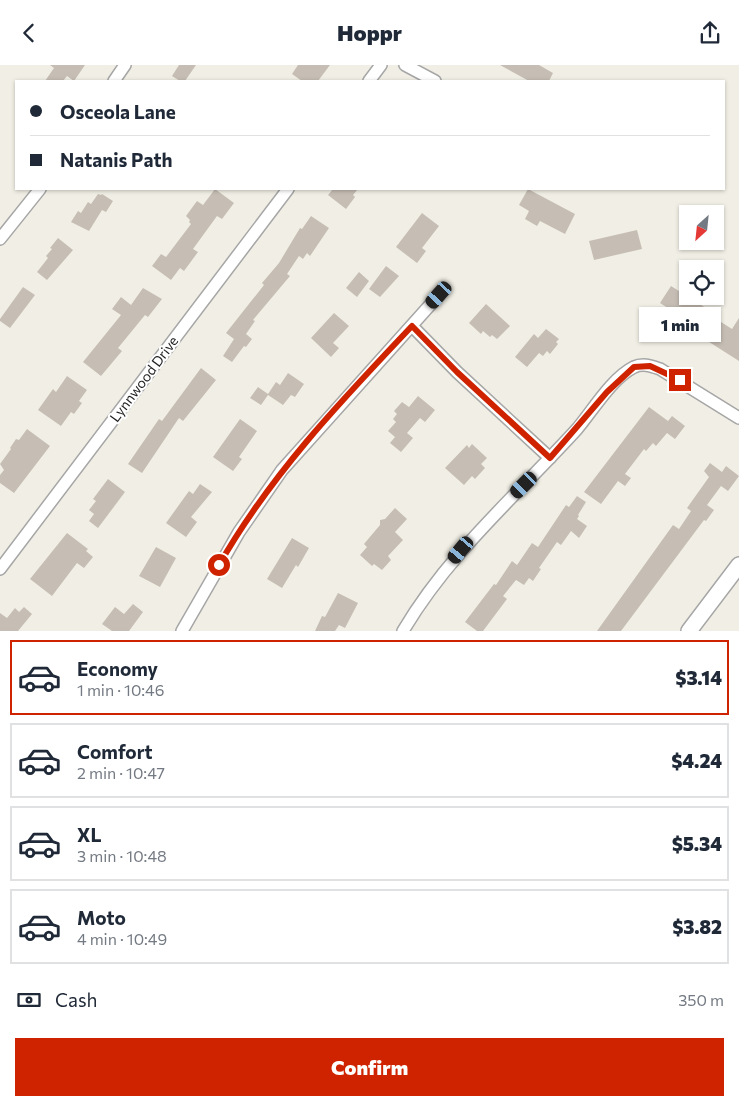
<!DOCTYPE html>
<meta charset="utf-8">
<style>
:root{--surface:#fff;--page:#f2f2f3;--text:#1f2937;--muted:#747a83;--line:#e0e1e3;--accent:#cf2300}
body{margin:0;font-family:Commissioner,sans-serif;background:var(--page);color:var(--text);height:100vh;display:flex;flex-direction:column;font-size:19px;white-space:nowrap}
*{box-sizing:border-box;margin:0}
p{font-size:16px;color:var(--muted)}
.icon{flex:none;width:28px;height:28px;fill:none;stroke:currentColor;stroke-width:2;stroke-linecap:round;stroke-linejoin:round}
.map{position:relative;height:566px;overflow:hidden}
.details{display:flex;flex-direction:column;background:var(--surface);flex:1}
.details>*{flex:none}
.guide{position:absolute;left:15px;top:15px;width:710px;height:110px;border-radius:0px;box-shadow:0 1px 4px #0004;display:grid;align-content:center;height:110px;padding:0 15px;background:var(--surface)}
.needle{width:32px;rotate:207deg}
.controls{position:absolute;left:679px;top:140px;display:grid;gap:10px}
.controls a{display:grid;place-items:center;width:45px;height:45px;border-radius:0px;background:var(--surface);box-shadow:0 1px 4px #0004;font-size:25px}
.end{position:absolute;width:22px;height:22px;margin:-11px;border:6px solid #cf2300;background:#fff;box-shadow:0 0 0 2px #fff}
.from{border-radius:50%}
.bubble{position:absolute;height:35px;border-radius:0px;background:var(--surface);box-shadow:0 1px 4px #0004;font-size:16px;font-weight:800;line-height:35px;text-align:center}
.car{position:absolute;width:15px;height:30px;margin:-15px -8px;border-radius:6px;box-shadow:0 0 4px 1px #0007;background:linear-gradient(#222 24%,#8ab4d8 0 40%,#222 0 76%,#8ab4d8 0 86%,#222 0)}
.guide b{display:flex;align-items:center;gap:18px;height:48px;font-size:19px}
.guide b+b{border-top:1px solid var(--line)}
.guide i{width:12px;height:12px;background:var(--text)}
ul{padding:9px 0 0;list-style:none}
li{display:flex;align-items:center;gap:15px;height:75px;margin:0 10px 8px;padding:0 5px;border:2px solid var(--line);border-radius:0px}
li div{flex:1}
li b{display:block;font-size:19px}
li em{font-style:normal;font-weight:800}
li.on{border-color:var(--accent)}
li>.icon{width:45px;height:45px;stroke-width:1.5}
.pay{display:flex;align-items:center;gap:12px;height:55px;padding:0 15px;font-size:19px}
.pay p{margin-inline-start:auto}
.cta{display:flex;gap:10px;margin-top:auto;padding:10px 15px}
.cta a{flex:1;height:58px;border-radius:0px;background:var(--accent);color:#fff;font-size:20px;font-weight:800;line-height:58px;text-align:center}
header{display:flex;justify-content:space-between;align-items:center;height:65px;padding:0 15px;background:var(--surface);font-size:22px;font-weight:800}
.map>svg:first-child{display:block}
.building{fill:#c6beb4}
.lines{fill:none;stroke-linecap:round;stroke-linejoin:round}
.minor-casing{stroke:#a6a6a6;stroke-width:14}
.tertiary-casing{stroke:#a6a6a6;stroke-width:18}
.minor{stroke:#fff;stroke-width:11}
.tertiary{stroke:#fff;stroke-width:15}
.route{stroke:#cf2300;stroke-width:6}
.labels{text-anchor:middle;stroke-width:4;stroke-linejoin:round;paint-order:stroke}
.street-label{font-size:14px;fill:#1f1f1f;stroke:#fff}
</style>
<header><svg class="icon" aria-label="back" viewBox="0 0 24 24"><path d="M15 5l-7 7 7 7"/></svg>Hoppr<svg class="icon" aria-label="share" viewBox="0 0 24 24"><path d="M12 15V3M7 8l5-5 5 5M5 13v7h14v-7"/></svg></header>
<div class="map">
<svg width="739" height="566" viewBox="0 0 739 566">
<rect width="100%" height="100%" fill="#f1efe5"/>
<g class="building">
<path d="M50 0H85L74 16 67 11 63 16H45L54 3Z"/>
<path d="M179 0H196L185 16H180L172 11Z"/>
<path d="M298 0H330L318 16H302L292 9Z"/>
<path d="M500 0H539L553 8 549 16H529Z"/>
<path d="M215 124 234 138 222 154 217 151 193 184 198 187 184 206 180 203 171 215 152 201 161 189 166 192 191 159 189 157 190 155 186 151 197 136 203 140Z"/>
<path d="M333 124H358L353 130 355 132 346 144 328 130Z"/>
<path d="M528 124 575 149 565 169 540 156 537 161 525 154 529 146 519 140Z"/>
<path d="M98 129 101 130 102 129 113 136 106 147 102 145 89 166 71 157 78 146 81 148 88 137 91 139Z"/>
<path d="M422 148 439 161 422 183 426 186 417 198 396 182Z"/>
<path d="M311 151 329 163 310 191 307 188 303 194 299 191 287 209 290 211 253 255 255 256 246 269 252 274 246 282 244 281 232 297 223 291 234 274 226 268 264 220 262 218 279 198 300 163 302 164Z"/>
<path d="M637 165 642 184 594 195 589 176Z"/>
<path d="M58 173 73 185 47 215 37 207 48 193 46 191 52 184 50 183Z"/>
<path d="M386 201 399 211 380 232 369 224Z"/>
<path d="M359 207 369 216 357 232 346 223Z"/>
<path d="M671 221 709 245 707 248 732 264 739 253V296L706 275 710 270 660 238Z"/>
<path d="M23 222 35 230 10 263 0 256V254Z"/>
<path d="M143 223 162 234 148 252 145 250 118 283 122 286 101 311 83 297 121 250 112 244 121 232 131 240Z"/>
<path d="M486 239 510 261 497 274 492 270 490 272 483 266 481 269 469 258Z"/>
<path d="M334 248 349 261 333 278 339 283 331 292 311 273Z"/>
<path d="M546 264 559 274 556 277 558 279 550 289 547 286 543 291 539 288 527 302 515 292 534 269 538 273Z"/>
<path d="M201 303 216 315 183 356 179 353 142 408 128 399 159 354 162 356Z"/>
<path d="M288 308 304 319 295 332 291 330 283 340 268 330 261 340 250 333 258 322 268 329 276 317 280 320Z"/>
<path d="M67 311 87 325 79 336 82 338 74 349 71 347 61 361 38 345 53 324 56 327Z"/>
<path d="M418 331 435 345 425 357 420 353 407 368 413 373 401 387 390 378 395 372 388 366 396 357 393 354 397 349 394 346 402 337 409 342Z"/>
<path d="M649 342 668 356 672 351 685 361 675 374 667 368 656 381 653 378 646 386 644 384 625 409 631 413 625 421 618 416 601 439 584 427Z"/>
<path d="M240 354 257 366 239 392 242 394 233 406 213 392Z"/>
<path d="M27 364 50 381 14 428 0 418V410L4 405 0 399 11 384 10 383 16 374 19 375Z"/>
<path d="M472 379 487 393 481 399 485 403 475 414 472 411 464 420 445 403 467 380 469 383Z"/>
<path d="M710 398 722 407 726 401 739 411 728 426 721 421 707 440 714 445 706 456 704 455 621 566H597L673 460 679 464 691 446 687 443 709 412 704 406Z"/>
<path d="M108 414 125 427 98 463 89 456 94 449 89 445 96 436 93 434Z"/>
<path d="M200 419 212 427 191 452 197 457 186 472 166 458 189 426 193 429Z"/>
<path d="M577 431 586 437 578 450 579 451 577 454 587 461 579 473 571 466 561 480 557 477 539 503 541 504 533 516 529 513 524 520 516 515 503 531 507 534 483 566H477L465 557 494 519 496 520 512 496 517 500 532 478 538 482 566 440 569 442Z"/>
<path d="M395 443 407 454 395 467 403 475 388 491 391 495 382 505 374 499 372 501 360 490 367 482 364 479 380 460V455L385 454Z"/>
<path d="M67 468 88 484 86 486 93 492 84 503 77 498 52 531 30 514Z"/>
<path d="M292 473 309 483 298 502 296 500 282 523 267 514Z"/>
<path d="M156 482 176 493 160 522 139 511Z"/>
<path d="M338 528 358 538 345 563 339 560 335 566H315L322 551 325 552Z"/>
<path d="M133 539 143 547 129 566H112L102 559 115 542 124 549Z"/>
<path d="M24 542 32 549 18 566H0V548L7 553 15 543 19 547Z"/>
</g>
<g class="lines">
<defs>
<g id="minor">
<path d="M405 0 435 16"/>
<path d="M114 16 125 0"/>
<path d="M369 16 381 0"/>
<path d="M0 174 40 124"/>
<path d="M412 261 457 307 550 393"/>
<path d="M0 504 288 124"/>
<path d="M182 566 239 467 282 405 439 230"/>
<path d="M403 566C449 488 517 430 577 364 593 345 612 313 634 302 643 298 651 301 660 304L739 353"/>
</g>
<path id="tertiary" d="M689 566 739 500"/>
</defs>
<use href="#minor" class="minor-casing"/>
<use href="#tertiary" class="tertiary-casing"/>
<use href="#minor" class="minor"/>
<use href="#tertiary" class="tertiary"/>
</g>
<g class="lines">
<path class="route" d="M219 500C271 409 340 337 412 261L457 307 550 393 607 327 634 302 650 301 680 315"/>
</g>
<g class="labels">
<g class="street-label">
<text transform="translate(144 314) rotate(-53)" y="5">Lynnwood Drive</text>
</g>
</g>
</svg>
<div class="controls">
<a><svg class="needle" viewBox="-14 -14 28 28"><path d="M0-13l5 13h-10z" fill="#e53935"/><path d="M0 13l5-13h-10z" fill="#747a83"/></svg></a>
<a><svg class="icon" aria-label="locate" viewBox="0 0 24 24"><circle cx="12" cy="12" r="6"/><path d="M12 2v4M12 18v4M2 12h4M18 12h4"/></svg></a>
</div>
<i class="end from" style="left:219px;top:500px"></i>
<i class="end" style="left:680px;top:315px"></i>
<div class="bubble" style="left:639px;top:242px;width:82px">1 min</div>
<i class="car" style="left:439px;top:230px;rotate:222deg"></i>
<i class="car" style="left:524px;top:420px;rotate:225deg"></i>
<i class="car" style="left:461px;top:485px;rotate:220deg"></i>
<div class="guide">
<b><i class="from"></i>Osceola Lane</b>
<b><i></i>Natanis Path</b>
</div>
</div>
<section class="details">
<ul>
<li class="on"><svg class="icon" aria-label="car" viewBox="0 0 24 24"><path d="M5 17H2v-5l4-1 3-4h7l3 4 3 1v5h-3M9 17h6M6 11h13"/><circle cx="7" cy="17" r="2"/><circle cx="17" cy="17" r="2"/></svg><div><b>Economy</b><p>1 min · 10:46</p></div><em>$3.14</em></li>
<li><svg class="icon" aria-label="car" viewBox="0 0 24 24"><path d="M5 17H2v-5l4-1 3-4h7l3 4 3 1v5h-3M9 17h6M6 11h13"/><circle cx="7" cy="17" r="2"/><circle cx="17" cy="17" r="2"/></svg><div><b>Comfort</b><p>2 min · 10:47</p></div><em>$4.24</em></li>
<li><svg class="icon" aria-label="car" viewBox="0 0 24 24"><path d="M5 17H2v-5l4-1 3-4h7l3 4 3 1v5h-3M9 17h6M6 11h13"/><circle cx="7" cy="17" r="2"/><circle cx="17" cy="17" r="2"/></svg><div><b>XL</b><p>3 min · 10:48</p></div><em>$5.34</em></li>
<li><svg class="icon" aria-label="car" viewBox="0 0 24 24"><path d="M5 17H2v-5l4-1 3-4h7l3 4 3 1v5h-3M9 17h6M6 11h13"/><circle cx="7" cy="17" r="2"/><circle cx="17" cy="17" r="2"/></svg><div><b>Moto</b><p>4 min · 10:49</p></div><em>$3.82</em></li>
</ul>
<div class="pay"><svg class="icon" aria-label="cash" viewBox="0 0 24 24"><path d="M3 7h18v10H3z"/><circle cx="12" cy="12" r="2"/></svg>Cash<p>350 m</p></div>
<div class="cta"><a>Confirm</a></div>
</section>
